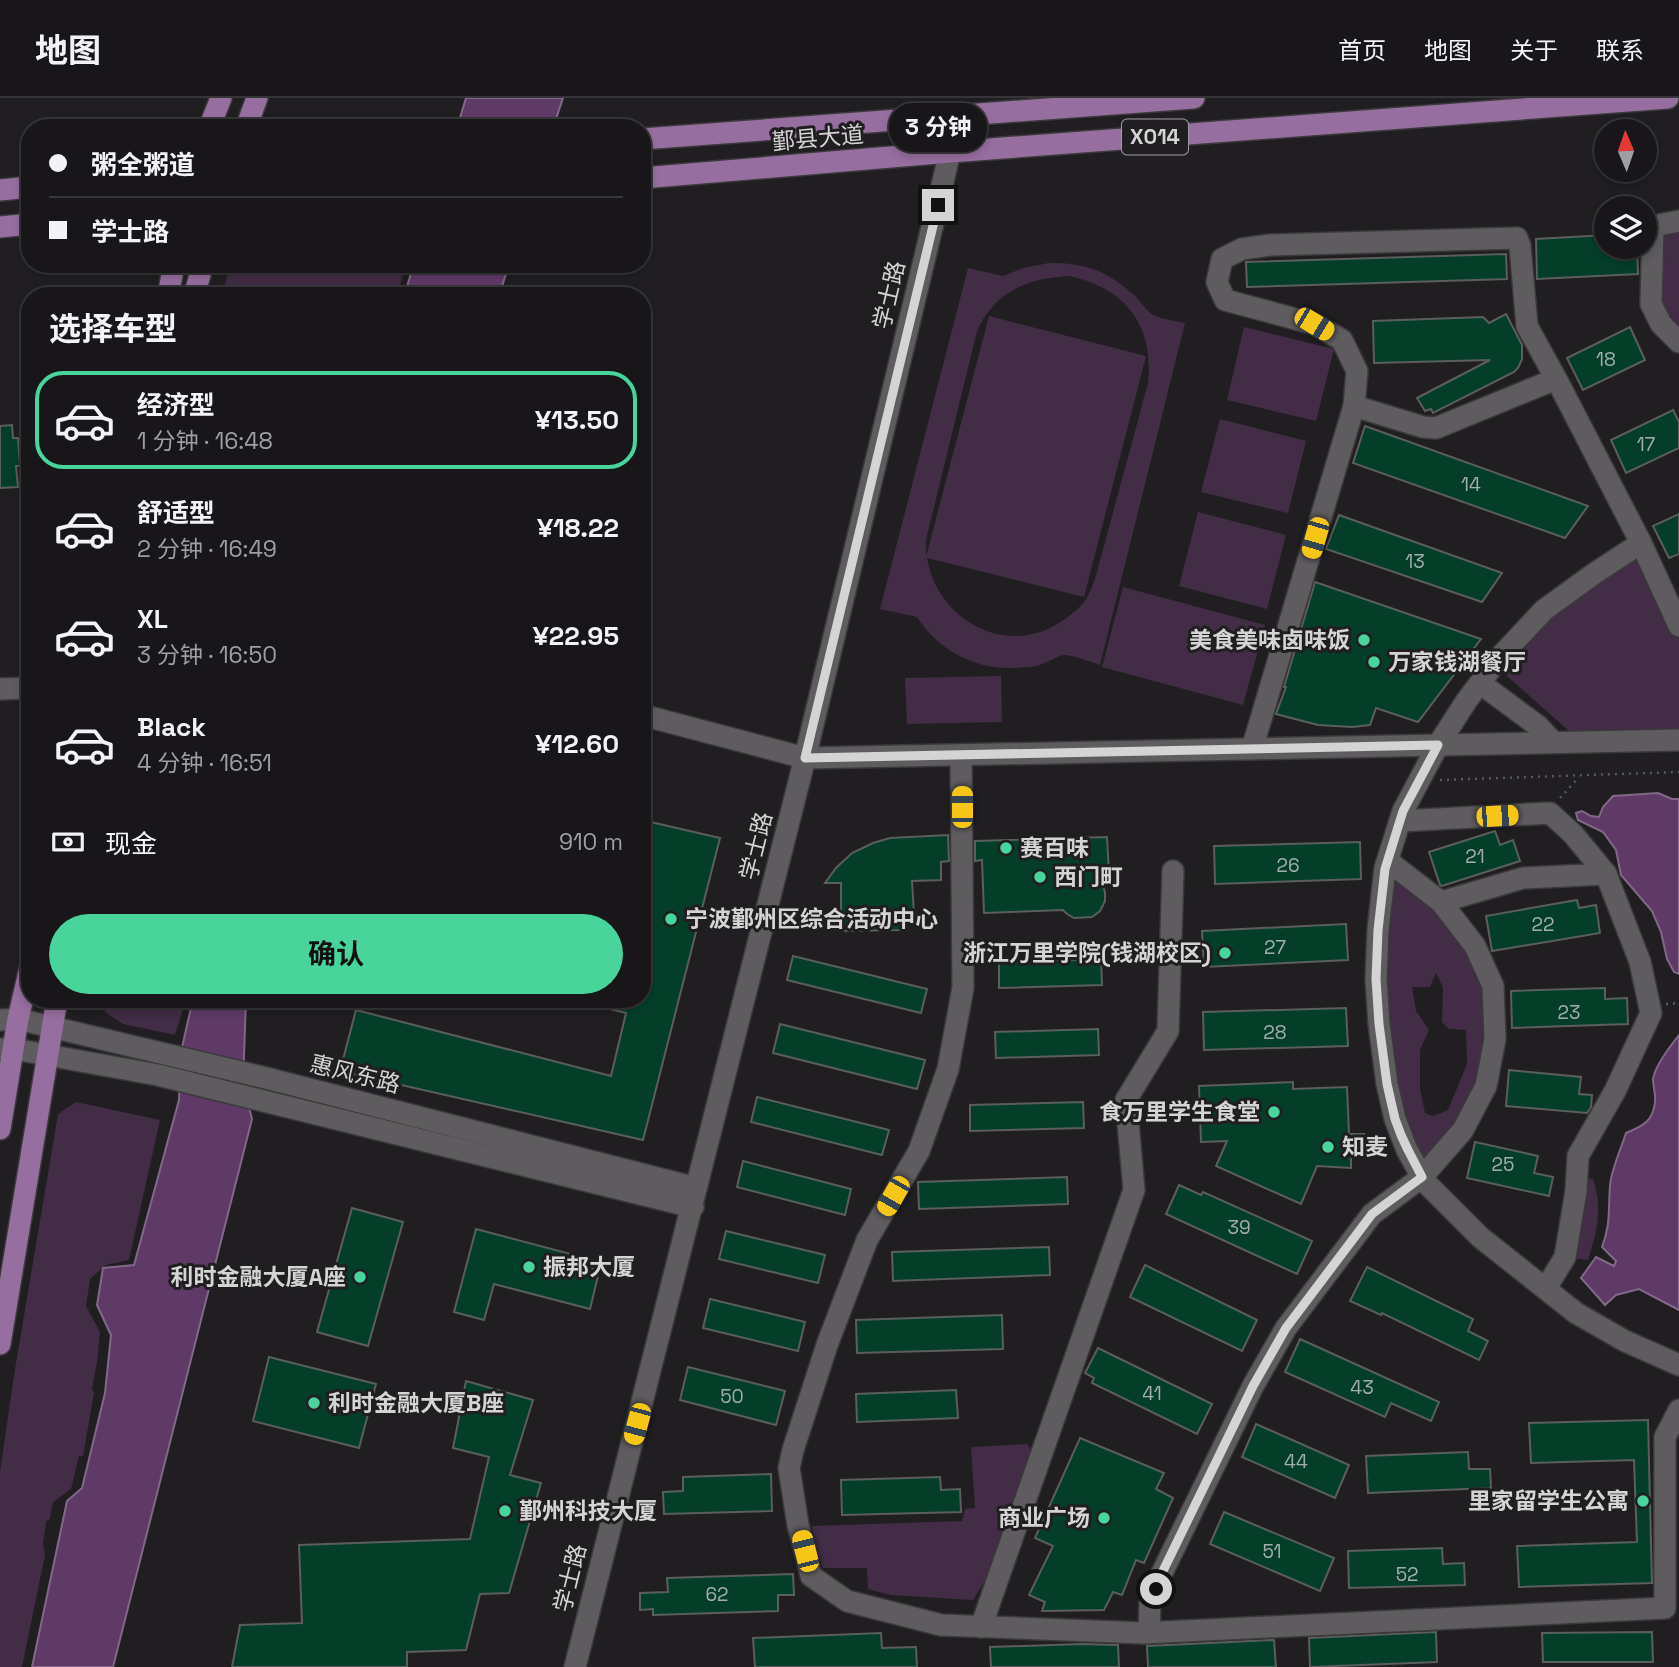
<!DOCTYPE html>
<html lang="zh">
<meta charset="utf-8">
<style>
:root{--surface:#181619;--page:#211f22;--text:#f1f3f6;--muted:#9f9fa2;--line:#363538;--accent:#49d49c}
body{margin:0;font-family:"Space Grotesk","Noto Sans SC",sans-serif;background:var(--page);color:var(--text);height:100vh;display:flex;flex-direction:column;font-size:26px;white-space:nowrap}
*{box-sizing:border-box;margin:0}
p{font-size:23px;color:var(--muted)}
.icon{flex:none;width:38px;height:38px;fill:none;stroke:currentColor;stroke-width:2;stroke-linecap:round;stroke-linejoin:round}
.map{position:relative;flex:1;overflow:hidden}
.drawer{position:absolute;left:21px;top:189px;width:630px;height:721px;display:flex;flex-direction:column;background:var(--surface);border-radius:28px;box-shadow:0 4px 10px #0003,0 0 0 2px var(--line)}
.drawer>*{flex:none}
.top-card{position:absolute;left:21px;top:21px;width:630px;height:154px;border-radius:28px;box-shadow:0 4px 10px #0003,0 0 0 2px var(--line);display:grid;align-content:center;height:154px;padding:0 28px;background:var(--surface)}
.needle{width:46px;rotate:358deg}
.buttons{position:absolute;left:1594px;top:21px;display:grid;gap:14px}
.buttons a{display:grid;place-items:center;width:63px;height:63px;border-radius:50%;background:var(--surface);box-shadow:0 4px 10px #0003,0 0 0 2px var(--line);font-size:35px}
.end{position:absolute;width:32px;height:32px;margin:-16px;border:9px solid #d5d4d5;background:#111;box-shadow:0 0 0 4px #111}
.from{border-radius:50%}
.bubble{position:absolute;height:49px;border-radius:24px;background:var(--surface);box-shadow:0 4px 10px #0003,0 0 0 2px var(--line);font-size:23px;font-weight:700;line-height:49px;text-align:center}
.car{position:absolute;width:21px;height:42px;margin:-21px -10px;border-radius:9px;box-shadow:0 0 5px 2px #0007;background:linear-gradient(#f5c518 24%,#345 0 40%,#f5c518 0 76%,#345 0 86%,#f5c518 0)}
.top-card b{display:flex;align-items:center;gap:24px;height:66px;font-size:26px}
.top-card b+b{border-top:2px solid var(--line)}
.top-card i{width:18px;height:18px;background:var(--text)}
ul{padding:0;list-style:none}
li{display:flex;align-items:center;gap:21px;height:98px;margin:0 14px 10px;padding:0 14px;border:4px solid transparent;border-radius:28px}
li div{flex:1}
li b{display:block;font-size:26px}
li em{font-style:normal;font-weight:700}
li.on{border-color:var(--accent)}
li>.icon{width:63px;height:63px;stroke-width:1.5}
h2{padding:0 28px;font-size:32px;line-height:84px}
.pay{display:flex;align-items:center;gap:18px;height:77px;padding:0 28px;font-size:26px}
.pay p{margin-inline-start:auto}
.action{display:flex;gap:14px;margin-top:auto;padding:14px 28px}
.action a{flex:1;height:80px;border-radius:42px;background:var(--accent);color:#111;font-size:28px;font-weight:700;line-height:80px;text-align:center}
header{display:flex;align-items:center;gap:42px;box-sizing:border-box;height:98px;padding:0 35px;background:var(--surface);border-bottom:2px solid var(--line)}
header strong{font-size:33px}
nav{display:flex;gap:38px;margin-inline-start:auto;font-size:24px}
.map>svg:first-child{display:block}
.green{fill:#422c46;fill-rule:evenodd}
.water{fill:#5f3a67;stroke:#826888;stroke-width:2}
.building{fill:#043e29;stroke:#5a5e5c;stroke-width:2}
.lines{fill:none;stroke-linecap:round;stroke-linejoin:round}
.minor-casing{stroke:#3b393b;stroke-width:24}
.major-casing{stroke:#3b393b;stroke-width:24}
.path{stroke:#5a585b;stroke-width:2.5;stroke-dasharray:2 5;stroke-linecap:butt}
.minor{stroke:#5f5c5f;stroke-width:21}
.major{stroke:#976ea0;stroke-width:21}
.route{stroke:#d5d4d5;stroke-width:9}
.poi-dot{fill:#49d49c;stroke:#201e21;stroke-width:2.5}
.labels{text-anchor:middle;stroke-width:6;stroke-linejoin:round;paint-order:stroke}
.number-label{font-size:19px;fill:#a1aeaa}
.shield{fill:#201e21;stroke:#9f9d9f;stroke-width:2}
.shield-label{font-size:21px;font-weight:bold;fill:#d5d4d5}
.street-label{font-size:23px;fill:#d5d4d5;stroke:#201e21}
.poi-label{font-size:23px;font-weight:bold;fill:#d5d4d5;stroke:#201e21;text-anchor:start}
</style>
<header>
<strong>地图</strong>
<nav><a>首页</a><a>地图</a><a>关于</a><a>联系</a></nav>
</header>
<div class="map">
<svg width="1679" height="1569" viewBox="0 0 1679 1569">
<rect width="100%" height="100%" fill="#201e21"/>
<g class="green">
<path d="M1679 131V228L1660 206 1658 135Z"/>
<path d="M1049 165C1086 165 1106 172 1134 197 1140 202 1146 213 1153 217 1162 221 1175 223 1185 225L1100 567C1091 564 1071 556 1063 557 1058 558 1052 562 1047 564 1041 567 1033 569 1026 569 982 575 941 556 917 519L880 511 968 170 1003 178 1023 170ZM1070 178C1127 191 1154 228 1148 285L1095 481C1092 488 1090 495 1086 501 1080 510 1071 517 1062 523 1007 561 937 522 927 460L1084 499 1146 258 989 218 926 459V442L977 233C995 193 1028 180 1070 178Z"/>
<path d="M239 166H406L397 198H223L227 177Z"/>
<path d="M1244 229 1334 251 1316 323 1227 302Z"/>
<path d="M1220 321 1306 343 1288 415 1201 394Z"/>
<path d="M1198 414 1286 437 1267 511 1179 488Z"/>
<path d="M1639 455 1679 541V631L1570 634 1498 570 1542 522Z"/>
<path d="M1123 489 1265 527 1243 607 1102 569Z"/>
<path d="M1001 578 1002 624 907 626 905 580Z"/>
<path d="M1387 777 1443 810 1492 889 1484 985 1421 1072 1411 1051 1381 908ZM1436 875 1443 889 1442 924 1449 931 1466 932 1467 966 1448 1012 1433 1018 1425 1015 1420 991V952L1429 932 1416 913 1412 889H1430Z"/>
<path d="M101 901H186L175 937 123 926 105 914Z"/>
<path d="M76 1004 160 1022 129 1162 106 1167 90 1181 86 1208 100 1234 97 1264 92 1290 94 1295 83 1358H79L71 1391 53 1404 50 1420 46 1424 43 1446 45 1457 22 1569H0V1374L14 1277 58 1016Z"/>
<path d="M1577 1079 1593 1081C1603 1110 1597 1134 1588 1162L1565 1159Z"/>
<path d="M1027 1346 1031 1352 1011 1421 993 1470 973 1502 890 1497 868 1491 867 1470H823L815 1451 812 1428 962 1423 965 1411 975 1410 971 1349Z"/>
</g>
<g class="water">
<path d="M466 0H563L553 30H457Z"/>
<path d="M414 166H509L499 198H404Z"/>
<path d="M1658 695 1672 701H1679V876L1674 874 1667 861 1661 834 1652 813 1621 777 1616 752 1603 734 1578 722 1576 715 1582 713 1591 718 1599 719 1603 709 1613 698Z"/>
<path d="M193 901H246L243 986 252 1021 113 1569H32L67 1403 82 1390 105 1295 111 1237 97 1207 103 1170 134 1167 179 1002 181 954Z"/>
<path d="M1679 937V1212L1639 1191 1616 1197 1605 1207 1581 1180 1596 1159 1614 1168 1616 1163 1602 1149C1611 1125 1608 1112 1610 1088 1611 1072 1621 1051 1626 1035 1643 1028 1653 1023 1655 1004 1656 996 1653 989 1653 981 1655 968 1671 947 1679 937Z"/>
</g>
<g class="building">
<path d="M1606 137V149H1637L1638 176 1537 181 1536 141Z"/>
<path d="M1506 156 1507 181 1247 189 1246 164Z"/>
<path d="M1506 216 1522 247V261L1518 270 1514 274 1433 315 1431 311 1425 313 1417 300 1490 262 1374 265 1373 223 1483 219 1489 225Z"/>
<path d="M1630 229 1645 262 1583 292 1567 260Z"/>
<path d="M1673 312 1679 324V350L1626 375 1611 342Z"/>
<path d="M12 327 13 340H18L20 368H16L18 389 0 390V328Z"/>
<path d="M1365 328 1588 408 1565 440 1353 365Z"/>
<path d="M1679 416V456L1669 460 1653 428Z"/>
<path d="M1339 417 1502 475 1482 504 1326 451Z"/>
<path d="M1315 484 1481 541 1418 624 1376 610 1370 627 1352 629 1318 627 1276 616 1286 589H1284Z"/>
<path d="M642 722 720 740 643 1042 340 973 356 912 611 978 626 915 589 906 590 901H642Z"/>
<path d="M1495 733 1500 747 1513 742 1520 763 1442 788 1440 787 1429 754Z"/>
<path d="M948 737 949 763 941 764V782L912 783 914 816H905V832L841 833V785H825L836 770 852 755 873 745 890 740Z"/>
<path d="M1107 739 1109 776H1099L1105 794V803L1100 813 1092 819 1074 820 1067 816 1063 812 984 815 982 762 975 763V743Z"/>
<path d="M1360 744 1361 781 1215 786 1214 748Z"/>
<path d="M1577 802 1579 810 1596 807 1600 835 1492 853 1486 818Z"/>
<path d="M1346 826 1348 862 1204 869 1202 833Z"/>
<path d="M793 858 927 891 921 915 787 882Z"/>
<path d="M1101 861 1102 887 999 890V864Z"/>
<path d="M1605 890V901L1627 900 1628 926 1512 930 1511 893Z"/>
<path d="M1346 910 1348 948 1204 952 1203 914Z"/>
<path d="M780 926 925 962 917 991 773 955Z"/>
<path d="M1098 931 1099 957 996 960 995 934Z"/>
<path d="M1509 972 1581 979 1579 996 1592 997 1591 1009 1587 1015 1506 1008Z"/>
<path d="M1293 984V991L1347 989 1349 1036H1364V1057H1351V1070L1317 1068 1301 1106 1216 1068 1227 1043 1201 1044 1199 988Z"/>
<path d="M757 999 889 1032 882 1057 751 1024Z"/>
<path d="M1083 1004 1084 1030 970 1033V1007Z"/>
<path d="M1475 1044 1538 1058 1534 1075 1553 1079 1549 1098 1467 1080Z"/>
<path d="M743 1063 851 1091 845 1117 737 1089Z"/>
<path d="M1067 1079 1068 1106 919 1111 918 1084Z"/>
<path d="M1179 1087 1201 1097 1203 1094 1312 1143 1297 1176 1166 1116Z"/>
<path d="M352 1110 403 1124 368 1248 317 1234Z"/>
<path d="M476 1131 586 1160 598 1178 590 1211 494 1186 484 1222 454 1214Z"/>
<path d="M726 1133 825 1157 818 1185 719 1161Z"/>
<path d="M1049 1149 1050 1177 893 1183 892 1154Z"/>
<path d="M1145 1167 1257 1222 1242 1253 1130 1199Z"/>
<path d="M1367 1169 1473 1221 1468 1233 1488 1243 1479 1262 1382 1215 1381 1217 1350 1203Z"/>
<path d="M710 1201 805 1224 798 1253 703 1230Z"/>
<path d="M1002 1217 1003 1251 857 1255 856 1222Z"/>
<path d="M1300 1241 1439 1304 1431 1323 1391 1305 1385 1319 1285 1274Z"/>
<path d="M1098 1250 1212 1306 1197 1336 1092 1285 1094 1280 1085 1275Z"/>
<path d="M269 1259 376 1286 359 1350 253 1323Z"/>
<path d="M688 1269 785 1293 776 1327 680 1302Z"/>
<path d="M466 1283 533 1302 510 1377 541 1385 509 1495 480 1496 466 1552 407 1554V1569H232L240 1527 302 1525 299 1447 470 1441 489 1359 453 1350Z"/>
<path d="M956 1292 958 1320 857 1324 856 1296Z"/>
<path d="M1648 1322 1652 1485 1519 1489 1517 1448 1637 1444 1634 1362 1531 1365 1529 1325Z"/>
<path d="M1256 1326 1349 1367 1335 1400 1242 1359Z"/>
<path d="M1080 1340 1164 1375 1156 1391 1173 1400 1144 1465 1136 1462 1122 1497 1113 1494 1104 1512 1042 1513 1045 1504 1029 1497 1053 1448 1035 1440Z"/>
<path d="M1468 1354 1469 1371H1490L1491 1390 1368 1395 1366 1358Z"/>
<path d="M771 1376 772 1413 664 1416 663 1394 683 1393V1379Z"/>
<path d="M940 1379 941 1392 960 1391 961 1414 842 1417 841 1382Z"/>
<path d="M1224 1414 1334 1460 1320 1493 1210 1446Z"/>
<path d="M1442 1450 1443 1466 1464 1465 1465 1487 1349 1490 1348 1453Z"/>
<path d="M793 1476 794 1497H778V1513L653 1517V1511L640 1512V1495L668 1494 667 1480Z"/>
<path d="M1436 1534 1437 1564 1310 1569 1309 1540Z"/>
<path d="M1652 1534 1653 1564H1543L1542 1535Z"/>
<path d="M881 1535 882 1550 916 1549 917 1569H755L753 1540Z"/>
<path d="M1274 1542 1276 1569H1148L1147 1548Z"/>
<path d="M1082 1546 1118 1547 1119 1569H991L990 1549Z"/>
</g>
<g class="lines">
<defs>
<g id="minor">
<path d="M1679 123 1653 128 1651 206 1661 226 1679 244"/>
<path d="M1354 308 1423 329 1436 330 1556 281"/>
<path d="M1641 445 1595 475 1544 512 1499 560 1467 602 1438 647 1403 713 1385 770 1378 832 1376 881 1379 926 1387 986 1395 1021 1407 1052 1425 1084 1480 1139 1576 1215 1625 1243 1679 1267"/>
<path d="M1480 585 1538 628 1553 644"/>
<path d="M0 591 30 590"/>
<path d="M642 617 805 660 1679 642"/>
<path d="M1252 651 1354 308 1357 273 1342 242 1314 226 1225 202 1217 184 1222 161 1242 151 1270 147 1517 140 1520 148 1527 228 1560 288 1641 445 1679 528"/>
<path d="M961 657 963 890 948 971 919 1053 867 1142 827 1247 793 1352 789 1370 798 1427 811 1478 847 1503 941 1527 1143 1535 1665 1510V1339L1679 1312"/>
<path d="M1400 723 1550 715 1573 736 1606 776 1523 780 1441 804"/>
<path d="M0 922 18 921 266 980 696 1090"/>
<path d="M0 951H14L158 977 693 1109"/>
<path d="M1546 1190 1565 1159 1576 1093 1578 1058 1615 993 1651 915 1640 864 1606 776"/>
<path d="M981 1529 1134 1092 1126 1002 1168 933 1173 773"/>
<path d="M1149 1535 1150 1506 1161 1477 1253 1288 1286 1230 1372 1116 1422 1079 1463 1032 1486 988 1495 941 1493 888 1475 848 1441 804 1388 763"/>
<path d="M575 1569 805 660 950 54 947 17"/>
</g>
<g id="major">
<path d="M209 30 221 0"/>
<path d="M246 30 257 0"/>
<path d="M642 41 1194 0"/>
<path d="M642 80 950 54 1668 0"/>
<path d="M0 92 30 89"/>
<path d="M0 129 30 126"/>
<path d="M168 198 174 166"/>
<path d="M194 198 203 166"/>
<path d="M0 1031 18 921 30 870"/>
<path d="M0 1246 57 901"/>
</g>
</defs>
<use href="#minor" class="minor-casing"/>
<use href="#major" class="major-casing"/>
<g class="path">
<path d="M1440 682 1679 674"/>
<path d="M1560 700 1579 679"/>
<path d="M1666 906 1679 905"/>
</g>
<use href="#minor" class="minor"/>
<use href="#major" class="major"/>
</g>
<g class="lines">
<path class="route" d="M938 107 805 660 1438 647 1403 713 1385 771 1378 832 1376 881 1379 926 1387 986 1395 1021 1401 1037 1408 1052 1422 1079 1372 1116 1286 1230 1253 1288 1161 1477 1156 1491"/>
</g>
<g class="poi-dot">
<circle cx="1364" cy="542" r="7"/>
<circle cx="1374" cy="564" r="7"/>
<circle cx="1006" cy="750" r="7"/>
<circle cx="1040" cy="779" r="7"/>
<circle cx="671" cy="821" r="7"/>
<circle cx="1225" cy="855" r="7"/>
<circle cx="1274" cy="1014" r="7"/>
<circle cx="1328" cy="1049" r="7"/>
<circle cx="529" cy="1169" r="7"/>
<circle cx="360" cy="1179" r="7"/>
<circle cx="314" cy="1305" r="7"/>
<circle cx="1643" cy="1403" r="7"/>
<circle cx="505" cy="1413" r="7"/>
<circle cx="1104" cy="1420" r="7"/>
</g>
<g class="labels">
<g class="number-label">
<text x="1606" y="268">18</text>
<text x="1646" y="353">17</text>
<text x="1471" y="393">14</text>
<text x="1415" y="470">13</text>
<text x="1475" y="765">21</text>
<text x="1288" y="774">26</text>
<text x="1543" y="833">22</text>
<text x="1275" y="856">27</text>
<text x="1569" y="921">23</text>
<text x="1275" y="941">28</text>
<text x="1503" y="1073">25</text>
<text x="1239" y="1136">39</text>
<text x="1362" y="1296">43</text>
<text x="1152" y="1302">41</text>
<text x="732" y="1305">50</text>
<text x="1296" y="1370">44</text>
<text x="1272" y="1460">51</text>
<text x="1407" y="1483">52</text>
<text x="717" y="1503">62</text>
</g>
<rect class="shield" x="1122" y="21.5" width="66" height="35" rx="5"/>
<g class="shield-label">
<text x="1155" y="46">X014</text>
</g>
<g class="street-label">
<text transform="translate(818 40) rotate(-5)" y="8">鄞县大道</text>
<text transform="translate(889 197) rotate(-77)" y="8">学士路</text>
<text transform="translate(756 748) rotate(-76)" y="8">学士路</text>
<text transform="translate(355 976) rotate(14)" y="8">惠风东路</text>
<text transform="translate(570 1480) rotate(-76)" y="8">学士路</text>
</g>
<g class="poi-label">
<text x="1350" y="550" text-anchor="end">美食美味卤味饭</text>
<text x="1388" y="572">万家钱湖餐厅</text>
<text x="1020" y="758">赛百味</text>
<text x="1054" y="787">西门町</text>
<text x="685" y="829">宁波鄞州区综合活动中心</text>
<text x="1211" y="863" text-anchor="end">浙江万里学院(钱湖校区)</text>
<text x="1260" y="1022" text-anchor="end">食万里学生食堂</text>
<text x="1342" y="1057">知麦</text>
<text x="543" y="1177">振邦大厦</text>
<text x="346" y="1187" text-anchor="end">利时金融大厦A座</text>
<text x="328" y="1313">利时金融大厦B座</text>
<text x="1629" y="1411" text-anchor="end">里家留学生公寓</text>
<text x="519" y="1421">鄞州科技大厦</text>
<text x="1090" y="1428" text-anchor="end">商业广场</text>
</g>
</g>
</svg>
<div class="buttons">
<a><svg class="needle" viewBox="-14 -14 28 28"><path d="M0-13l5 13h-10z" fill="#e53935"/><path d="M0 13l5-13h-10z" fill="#9f9fa2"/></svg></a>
<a><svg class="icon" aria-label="layers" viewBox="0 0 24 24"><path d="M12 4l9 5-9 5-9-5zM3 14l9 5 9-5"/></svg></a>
</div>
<i class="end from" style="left:1156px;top:1491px"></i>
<i class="end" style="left:938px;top:107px"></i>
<div class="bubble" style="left:889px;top:5px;width:98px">3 分钟</div>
<i class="car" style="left:1314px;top:226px;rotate:121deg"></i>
<i class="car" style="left:1315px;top:440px;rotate:196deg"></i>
<i class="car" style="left:962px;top:709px;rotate:0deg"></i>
<i class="car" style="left:1497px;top:718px;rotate:87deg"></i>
<i class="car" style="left:893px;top:1098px;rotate:210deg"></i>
<i class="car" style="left:637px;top:1326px;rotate:195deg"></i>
<i class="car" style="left:805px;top:1453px;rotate:346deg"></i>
<div class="top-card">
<b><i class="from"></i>粥全粥道</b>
<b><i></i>学士路</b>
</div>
<section class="drawer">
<h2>选择车型</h2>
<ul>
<li class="on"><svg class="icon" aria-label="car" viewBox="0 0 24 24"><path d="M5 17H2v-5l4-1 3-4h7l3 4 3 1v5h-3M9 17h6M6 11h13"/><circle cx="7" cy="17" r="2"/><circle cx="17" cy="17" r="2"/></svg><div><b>经济型</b><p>1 分钟 · 16:48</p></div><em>¥13.50</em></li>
<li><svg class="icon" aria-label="car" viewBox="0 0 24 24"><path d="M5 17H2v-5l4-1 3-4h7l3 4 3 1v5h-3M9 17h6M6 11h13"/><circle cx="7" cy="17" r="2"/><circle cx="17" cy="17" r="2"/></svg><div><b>舒适型</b><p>2 分钟 · 16:49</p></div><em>¥18.22</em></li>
<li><svg class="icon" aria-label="car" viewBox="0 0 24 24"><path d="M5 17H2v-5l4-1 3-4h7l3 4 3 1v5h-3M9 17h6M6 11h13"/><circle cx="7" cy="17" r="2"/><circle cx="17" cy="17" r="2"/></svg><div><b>XL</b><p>3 分钟 · 16:50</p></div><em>¥22.95</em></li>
<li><svg class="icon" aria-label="car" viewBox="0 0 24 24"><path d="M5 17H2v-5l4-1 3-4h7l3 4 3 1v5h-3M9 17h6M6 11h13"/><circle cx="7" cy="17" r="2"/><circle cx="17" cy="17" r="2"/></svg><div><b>Black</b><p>4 分钟 · 16:51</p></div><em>¥12.60</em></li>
</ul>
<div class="pay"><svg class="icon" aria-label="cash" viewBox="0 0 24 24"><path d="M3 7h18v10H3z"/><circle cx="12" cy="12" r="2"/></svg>现金<p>910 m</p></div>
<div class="action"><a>确认</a></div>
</section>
</div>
